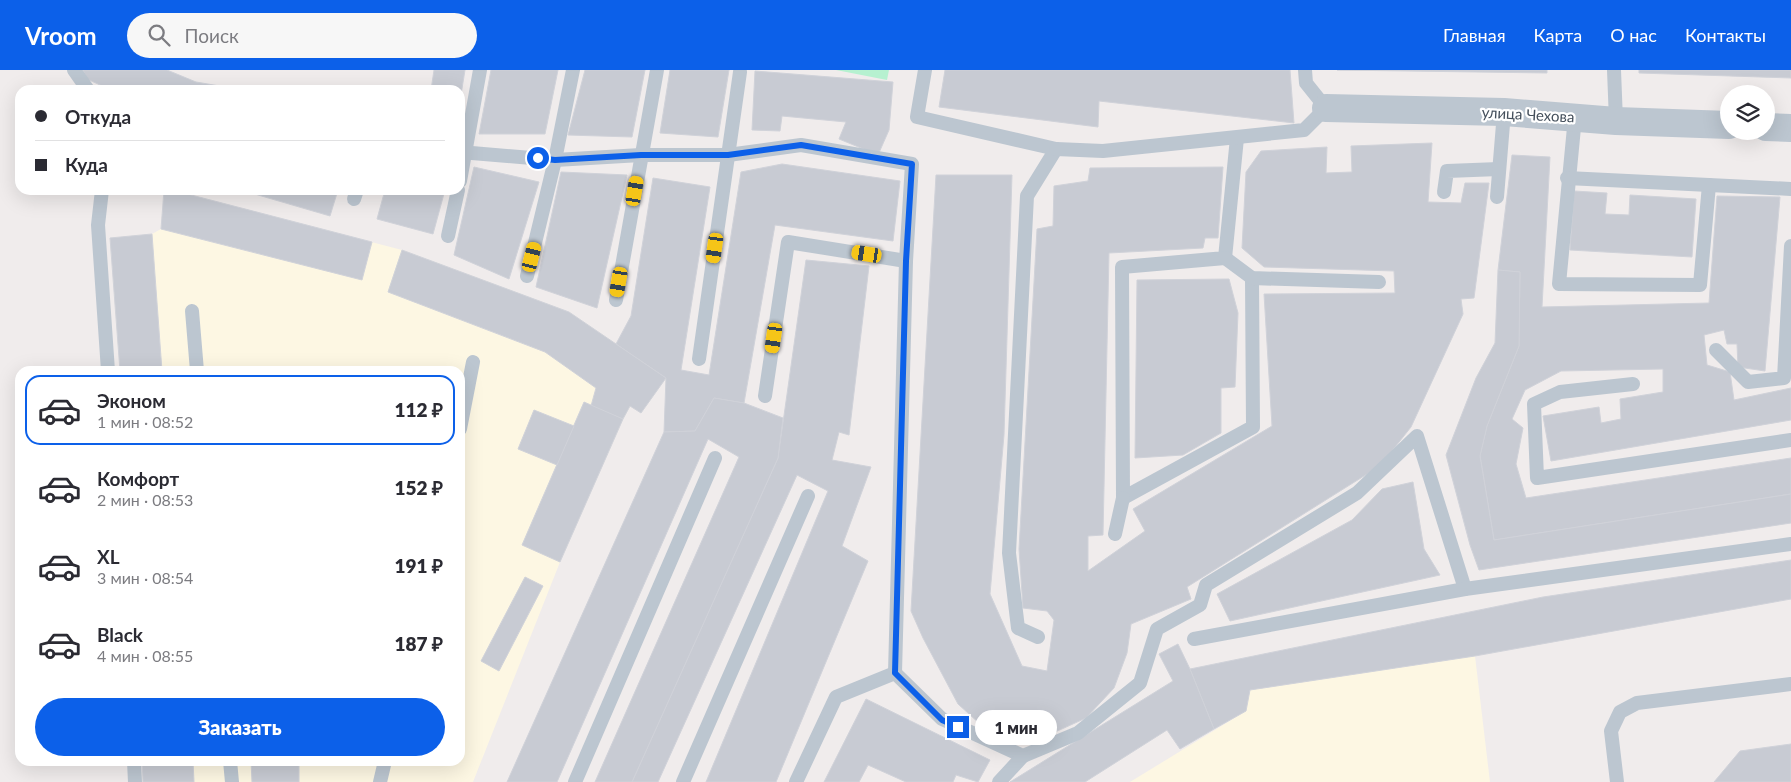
<!DOCTYPE html>
<html lang="ru">
<meta charset="utf-8">
<style>
:root{--surface:#fff;--page:#f7f7f7;--text:#2b2b33;--muted:#7c7c81;--line:#e1e1e2;--accent:#0c60e9}
body{margin:0;font-family:Lato,sans-serif;background:var(--page);color:var(--text);height:100vh;display:flex;flex-direction:column;font-size:19px;white-space:nowrap}
*{box-sizing:border-box;margin:0}
p{font-size:16px;color:var(--muted)}
.icon{flex:none;width:28px;height:28px;fill:none;stroke:currentColor;stroke-width:2;stroke-linecap:round;stroke-linejoin:round}
.map{position:relative;flex:1;overflow:hidden}
.details{position:absolute;left:15px;top:296px;width:450px;height:400px;display:flex;flex-direction:column;background:var(--surface);border-radius:15px;box-shadow:0 5px 20px #0002}
.details>*{flex:none}
.banner{position:absolute;left:15px;top:15px;width:450px;height:110px;border-radius:15px;box-shadow:0 5px 20px #0002;display:grid;align-content:center;height:110px;padding:0 20px;background:var(--surface)}
.tools{position:absolute;left:1720px;top:15px;display:grid;gap:10px}
.tools a{display:grid;place-items:center;width:55px;height:55px;border-radius:50%;background:var(--surface);box-shadow:0 5px 20px #0002;font-size:25px}
.end{position:absolute;width:22px;height:22px;margin:-11px;border:6px solid #0c60e9;background:#fff;box-shadow:0 0 0 2px #fff}
.from{border-radius:50%}
.bubble{position:absolute;height:35px;border-radius:18px;background:var(--surface);box-shadow:0 5px 20px #0002;font-size:16px;font-weight:800;line-height:35px;text-align:center}
.car{position:absolute;width:15px;height:30px;margin:-15px -8px;border-radius:6px;box-shadow:0 0 4px 1px #0007;background:linear-gradient(#f5c518 24%,#345 0 40%,#f5c518 0 76%,#345 0 86%,#f5c518 0)}
.banner b{display:flex;align-items:center;gap:18px;height:48px;font-size:19px}
.banner b+b{border-top:1px solid var(--line)}
.banner i{width:12px;height:12px;background:var(--text)}
ul{padding:9px 0 0;list-style:none}
li{display:flex;align-items:center;gap:15px;height:70px;margin:0 10px 8px;padding:0 10px;border:2px solid transparent;border-radius:15px}
li div{flex:1}
li b{display:block;font-size:19px}
li em{font-style:normal;font-weight:800}
li.selected{border-color:var(--accent)}
li>.icon{width:45px;height:45px;stroke-width:1.5}
.cta{display:flex;gap:10px;margin-top:auto;padding:10px 20px}
.cta a{flex:1;height:58px;border-radius:30px;background:var(--accent);color:#fff;font-size:20px;font-weight:800;line-height:58px;text-align:center}
header{display:flex;align-items:center;gap:30px;box-sizing:border-box;height:70px;padding:0 25px;background:var(--accent);color:#fff}
header strong{font-size:24px}
nav{display:flex;gap:28px;margin-inline-start:auto;font-size:18px}
.search{width:350px;height:45px;background:var(--page);display:flex;align-items:center;gap:12px;box-sizing:border-box;padding:0 18px;border-radius:28px;color:var(--muted);font-size:19px}
.map>svg:first-child{display:block}
.commercial{fill:#fdf7e3}
.green{fill:#b6f1d0}
.building{fill:#c8cbd3;stroke:#d0d2d9}
.lines{fill:none;stroke-linecap:round;stroke-linejoin:round}
.service{stroke:#bcc6d0;stroke-width:14}
.minor{stroke:#bcc6d0;stroke-width:28}
.route{stroke:#0c60e9;stroke-width:6}
.labels{text-anchor:middle;stroke-width:4.5;stroke-linejoin:round;paint-order:stroke}
.street-label{font-size:15px;fill:#444f5b;stroke:#fff}
</style>
<header>
<strong>Vroom</strong>
<div class="search"><svg class="icon" aria-label="search" viewBox="0 0 24 24"><circle cx="10" cy="10" r="6"/><path d="M15 15l6 6"/></svg>Поиск</div>
<nav><a>Главная</a><a>Карта</a><a>О нас</a><a>Контакты</a></nav>
</header>
<div class="map">
<svg width="1791" height="712" viewBox="0 0 1791 712">
<rect width="100%" height="100%" fill="#f0ecec"/>
<g class="commercial">
<path d="M164 120H172L402 180 569 242 666 308 641 343 630 336 623 349 560 492 473 712H143L142 691H460V301H120L110 168 152 164 161 159Z"/>
<path d="M1475 586 1490 712H1130L1246 641 1250 620Z"/>
</g>
<path class="green" d="M836 0H889L887 10Z"/>
<g class="building">
<path d="M83 0H167L196 12 243 20H111L87 9Z"/>
<path d="M434 0H465L460 31V20H431Z"/>
<path d="M491 0H558L545 64H479Z"/>
<path d="M585 0H645L632 67 568 65Z"/>
<path d="M670 0H729L718 67 660 63Z"/>
<path d="M945 0H1290L1294 53 1099 31 1098 57 939 37Z"/>
<path d="M1337 0H1547V3Z"/>
<path d="M1639 0H1791V8L1639 3Z"/>
<path d="M755 1 893 12 889 60 878 85 839 69 846 52 782 46 780 61 752 60Z"/>
<path d="M1432 73 1428 132 1461 133 1465 113H1489L1474 228 1461 229 1463 244 1411 357 1380 396 1187 517 1191 529 1131 554 1127 583 1114 618 1086 648 1053 663 1009 664 980 654 958 634 923 568 911 541 936 105H1012L1004 365 990 524 1022 596 1047 601 1054 550 1047 541 1023 538 1019 479 1037 159 1053 156 1054 116 1088 111 1090 98 1223 97 1218 168H1205L1203 178 1109 183 1103 465 1088 466V501L1145 461 1133 439 1272 356 1264 224 1395 223 1394 201 1264 197 1242 178 1246 102 1261 81 1327 77 1326 103 1352 102 1351 76Z"/>
<path d="M1512 85 1550 87 1542 237 1709 233 1717 126 1780 127 1765 301 1738 297 1737 274H1727L1724 260 1704 265 1707 295 1730 302 1734 330 1791 318V350L1551 391 1543 346 1599 337 1601 353 1621 349 1620 329 1663 322V299L1561 301 1525 320 1512 349 1523 358 1516 394 1526 428 1791 388V424L1494 470 1480 386 1487 356 1519 276 1520 202 1498 200Z"/>
<path d="M782 94 900 111 893 171 775 155 744 333 714 328 695 361 664 362 666 308 616 274 631 246 653 108 710 117 681 300 709 305 741 102Z"/>
<path d="M474 97 539 112 509 209 454 185Z"/>
<path d="M561 102 627 105 597 238 536 217Z"/>
<path d="M164 120H172L372 172 362 210 161 159Z"/>
<path d="M241 120H338L330 146Z"/>
<path d="M385 120H445L433 164 377 149Z"/>
<path d="M1574 121 1607 123 1605 144 1629 145 1630 125 1696 129 1692 187 1570 180Z"/>
<path d="M152 164 162 301H120L110 168Z"/>
<path d="M402 180 569 242 666 308 641 343 630 336 623 349 591 336 596 318 545 282 388 222Z"/>
<path d="M806 190 869 196 849 365 839 362 832 390 871 397 842 476 868 491 776 712H706L828 421 797 405 658 712H632L778 388Z"/>
<path d="M1498 200 1520 202 1519 276 1487 356 1480 386 1494 470 1791 424V453L1479 500 1470 475 1446 385 1476 308 1495 273Z"/>
<path d="M1229 209 1238 243 1235 317 1221 318V363L1183 385 1135 388 1137 210Z"/>
<path d="M714 328 744 333 783 348 778 388 632 712H595L739 387 708 369 557 712H507L664 362 695 361Z"/>
<path d="M584 332 623 349 560 492 522 475Z"/>
<path d="M534 340 574 356 557 395 518 379Z"/>
<path d="M1413 412 1424 479 1440 505 1230 551 1217 524 1352 450 1382 419Z"/>
<path d="M1791 490V529L1475 586 1250 620 1246 641 1214 659 1190 599 1543 527Z"/>
<path d="M525 507 543 516 499 601 481 591Z"/>
<path d="M1178 574 1190 599 1214 659 1180 679 1167 660 1085 712H1010L1173 611 1159 584Z"/>
<path d="M866 629 990 690 978 712 956 705 953 712H906L868 695 859 712H824Z"/>
<path d="M1791 674V712H1714L1740 681Z"/>
<path d="M142 691H193L194 712H143Z"/>
<path d="M251 691H299V712H252Z"/>
</g>
<g class="lines">
<g class="service">
<path d="M74 0 88 20"/>
<path d="M925 0 917 47 1056 79 1027 126 1009 483 1018 558 1038 567"/>
<path d="M1614 0 1616 51"/>
<path d="M1575 47 1559 214 1700 215 1709 115"/>
<path d="M1237 68 1225 188 1122 197 1123 428 1253 357 1252 208"/>
<path d="M1056 79 1103 81 1304 60 1326 38 1306 13 1305 0"/>
<path d="M460 82 555 90 641 85H728L801 75 912 94 906 191 895 603 942 649 1023 686 1078 663 1140 613 1157 559 1200 535 1206 515 1357 423 1417 366 1465 519"/>
<path d="M1567 108 1791 119"/>
<path d="M460 111 480 0"/>
<path d="M102 120 98 155 108 301"/>
<path d="M1444 122 1447 101 1499 99"/>
<path d="M1497 127 1504 42"/>
<path d="M354 129 357 120"/>
<path d="M448 166 458 120"/>
<path d="M1225 188 1252 208 1379 212"/>
<path d="M527 206 555 90 573 0"/>
<path d="M616 230 657 0"/>
<path d="M192 241 197 301"/>
<path d="M1716 280 1748 312 1784 308 1791 176"/>
<path d="M699 289 740 2"/>
<path d="M1633 314 1560 322 1534 334 1537 408 1791 370"/>
<path d="M765 326 788 172 906 191"/>
<path d="M460 359 473 292"/>
<path d="M1115 464 1123 428"/>
<path d="M1194 569 1465 519 1791 474"/>
<path d="M134 691 135 712"/>
<path d="M230 691 232 712"/>
<path d="M380 712 385 691"/>
<path d="M575 712 715 388"/>
<path d="M683 712 808 426"/>
<path d="M796 712 836 627 895 603"/>
<path d="M999 712 1023 686"/>
<path d="M1617 712 1611 661 1620 642 1637 633 1791 614"/>
</g>
<g class="minor">
<path d="M1326 38 1504 42 1616 51 1729 55"/>
<path d="M1766 57 1791 58"/>
</g>
</g>
<g class="lines">
<path class="route" d="M538 88 555 90 641 85H728L801 75 912 94 906 191 895 603 942 650 958 657"/>
</g>
<g class="labels">
<g class="street-label">
<text transform="translate(1528 45) rotate(3)" y="5">улица Чехова</text>
</g>
</g>
</svg>
<div class="tools">
<a><svg class="icon" aria-label="layers" viewBox="0 0 24 24"><path d="M12 4l9 5-9 5-9-5zM3 14l9 5 9-5"/></svg></a>
</div>
<i class="end from" style="left:538px;top:88px"></i>
<i class="end" style="left:958px;top:657px"></i>
<div class="bubble" style="left:975px;top:640px;width:82px">1 мин</div>
<i class="car" style="left:635px;top:121px;rotate:10deg"></i>
<i class="car" style="left:715px;top:178px;rotate:188deg"></i>
<i class="car" style="left:867px;top:184px;rotate:279deg"></i>
<i class="car" style="left:532px;top:187px;rotate:14deg"></i>
<i class="car" style="left:619px;top:212px;rotate:190deg"></i>
<i class="car" style="left:774px;top:268px;rotate:188deg"></i>
<div class="banner">
<b><i class="from"></i>Откуда</b>
<b><i></i>Куда</b>
</div>
<section class="details">
<ul>
<li class="selected"><svg class="icon" aria-label="car" viewBox="0 0 24 24"><path d="M5 17H2v-5l4-1 3-4h7l3 4 3 1v5h-3M9 17h6M6 11h13"/><circle cx="7" cy="17" r="2"/><circle cx="17" cy="17" r="2"/></svg><div><b>Эконом</b><p>1 мин · 08:52</p></div><em>112 ₽</em></li>
<li><svg class="icon" aria-label="car" viewBox="0 0 24 24"><path d="M5 17H2v-5l4-1 3-4h7l3 4 3 1v5h-3M9 17h6M6 11h13"/><circle cx="7" cy="17" r="2"/><circle cx="17" cy="17" r="2"/></svg><div><b>Комфорт</b><p>2 мин · 08:53</p></div><em>152 ₽</em></li>
<li><svg class="icon" aria-label="car" viewBox="0 0 24 24"><path d="M5 17H2v-5l4-1 3-4h7l3 4 3 1v5h-3M9 17h6M6 11h13"/><circle cx="7" cy="17" r="2"/><circle cx="17" cy="17" r="2"/></svg><div><b>XL</b><p>3 мин · 08:54</p></div><em>191 ₽</em></li>
<li><svg class="icon" aria-label="car" viewBox="0 0 24 24"><path d="M5 17H2v-5l4-1 3-4h7l3 4 3 1v5h-3M9 17h6M6 11h13"/><circle cx="7" cy="17" r="2"/><circle cx="17" cy="17" r="2"/></svg><div><b>Black</b><p>4 мин · 08:55</p></div><em>187 ₽</em></li>
</ul>
<div class="cta"><a>Заказать</a></div>
</section>
</div>
